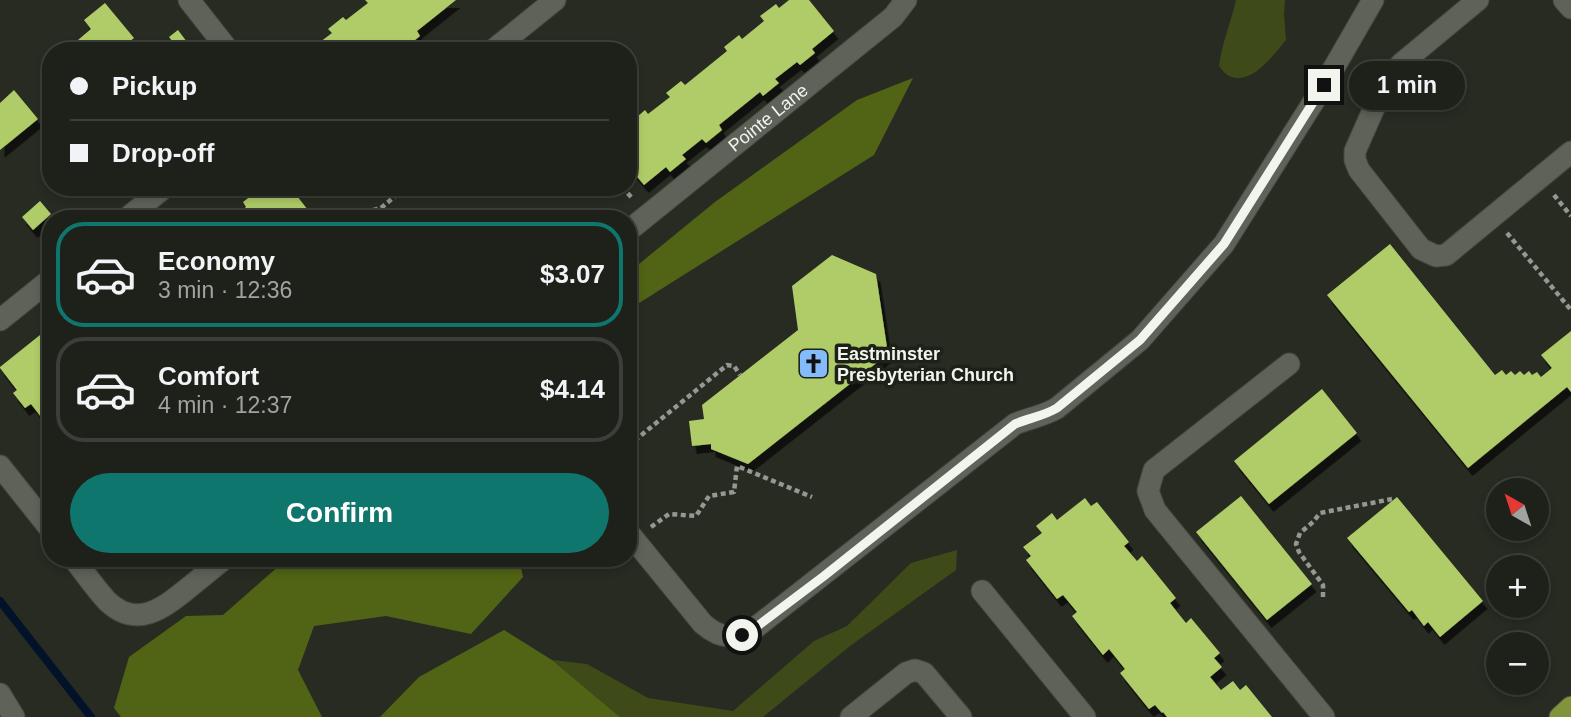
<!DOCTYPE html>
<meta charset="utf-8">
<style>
:root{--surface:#1e201a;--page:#2b2d27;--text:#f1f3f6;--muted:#a1a3a2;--line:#3c3e39;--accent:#0f766e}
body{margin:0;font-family:Arial,sans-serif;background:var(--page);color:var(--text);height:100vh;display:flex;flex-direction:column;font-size:26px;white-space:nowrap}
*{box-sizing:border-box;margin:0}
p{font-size:23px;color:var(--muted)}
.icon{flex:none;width:38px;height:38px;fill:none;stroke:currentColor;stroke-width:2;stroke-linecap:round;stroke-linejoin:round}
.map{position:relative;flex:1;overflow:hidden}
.details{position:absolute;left:42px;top:210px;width:595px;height:357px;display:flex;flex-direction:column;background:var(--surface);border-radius:28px;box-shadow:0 4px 10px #0003,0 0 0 2px var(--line)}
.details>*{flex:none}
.top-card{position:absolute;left:42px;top:42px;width:595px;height:154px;border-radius:28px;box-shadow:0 4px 10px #0003,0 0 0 2px var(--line);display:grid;align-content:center;height:154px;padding:0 28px;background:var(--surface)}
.needle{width:46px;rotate:321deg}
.fabs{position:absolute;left:1486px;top:478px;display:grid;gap:14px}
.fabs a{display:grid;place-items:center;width:63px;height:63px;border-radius:50%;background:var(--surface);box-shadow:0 4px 10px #0003,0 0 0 2px var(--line);font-size:35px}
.end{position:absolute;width:32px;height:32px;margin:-16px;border:9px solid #f2f4ee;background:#111;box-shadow:0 0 0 4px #111}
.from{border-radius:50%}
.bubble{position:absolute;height:49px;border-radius:24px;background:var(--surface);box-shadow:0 4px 10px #0003,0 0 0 2px var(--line);font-size:23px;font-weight:700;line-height:49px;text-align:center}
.top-card b{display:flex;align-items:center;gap:24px;height:66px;font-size:26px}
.top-card b+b{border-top:2px solid var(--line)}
.top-card i{width:18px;height:18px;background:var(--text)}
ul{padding:12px 0 0;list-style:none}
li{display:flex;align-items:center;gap:21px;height:105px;margin:0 14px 10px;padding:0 14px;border:4px solid var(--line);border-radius:28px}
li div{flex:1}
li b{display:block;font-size:26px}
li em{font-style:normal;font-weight:700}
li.active{border-color:var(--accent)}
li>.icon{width:63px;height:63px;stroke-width:1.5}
.primary-button{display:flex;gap:14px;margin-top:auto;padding:14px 28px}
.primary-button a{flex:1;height:80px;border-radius:42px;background:var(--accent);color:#fff;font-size:28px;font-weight:700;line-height:80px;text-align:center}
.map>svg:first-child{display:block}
.green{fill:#3e4b19}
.forest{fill:#516415}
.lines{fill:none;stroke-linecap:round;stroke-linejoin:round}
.stream{stroke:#021329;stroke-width:8}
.building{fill:#b0cc69;filter:url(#shadow)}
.minor-casing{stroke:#474941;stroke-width:23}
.major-casing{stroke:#474941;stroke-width:23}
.path{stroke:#959890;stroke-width:4.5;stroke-dasharray:5 3.5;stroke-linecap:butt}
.minor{stroke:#5f6258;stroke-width:21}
.major{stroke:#7f943b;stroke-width:21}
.route{stroke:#f2f4ee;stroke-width:9}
.labels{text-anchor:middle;stroke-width:7;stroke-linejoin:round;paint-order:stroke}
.street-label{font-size:18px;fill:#f2f4ee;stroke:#1e2118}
.poi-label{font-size:18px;font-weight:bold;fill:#f2f4ee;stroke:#1e2118;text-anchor:start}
</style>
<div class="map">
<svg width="1571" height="717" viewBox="0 0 1571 717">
<defs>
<filter id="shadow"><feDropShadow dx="4.5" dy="8" stdDeviation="0" flood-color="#0009"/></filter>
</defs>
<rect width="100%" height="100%" fill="#282b22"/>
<g class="green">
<path d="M1236 0H1285L1284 14 1286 40C1275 53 1253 84 1232 77 1227 76 1222 70 1219 66 1222 43 1231 22 1236 0Z"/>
<path d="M957 550 956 570 850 646 763 717H620L552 660 587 664 648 698 733 711 814 641 847 626 911 563Z"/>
</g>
<g class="forest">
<path d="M913 78 874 155 628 310V273L715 202 857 100Z"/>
<path d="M288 558H519L523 577 471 634 386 616 314 626 298 670 322 717H121L114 708 129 657 186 616 223 615Z"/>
<path d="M504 630 552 660 620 717H380L419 677Z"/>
</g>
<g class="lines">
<path class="stream" d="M0 601 91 717"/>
</g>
<g class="building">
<path d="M365 0H456L417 31 420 36 404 49 401 45 393 51H308L332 33 328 29 343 17 346 20 368 3Z"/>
<path d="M789 0H809L834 31 812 49 815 53 800 65 797 62 775 79 779 83 763 96 760 92 719 125 722 130 706 143 702 139 682 155 686 159 670 172 666 167 644 185 628 166V131L634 127 630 123 645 110 648 114 670 97 666 93 681 81 685 85 727 51 724 47 739 35 742 39 764 21 760 16 776 4 779 8Z"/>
<path d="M105 3 134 38 117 51H65L91 29 84 20Z"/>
<path d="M178 30 190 46 184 51H180L169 37Z"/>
<path d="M14 90 38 119 0 150V103Z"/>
<path d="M270 187H290L315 219H231L246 207 243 202 256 192 260 195Z"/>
<path d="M40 201 51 214 33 230 22 217Z"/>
<path d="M1390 244 1495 375 1502 370 1506 375 1511 371 1515 375 1520 371 1524 375 1529 371 1532 375 1537 372 1541 377 1552 368 1541 355 1571 331V392L1567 387 1468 468 1327 295Z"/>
<path d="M832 255 876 274 888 354 748 464 711 449V444L692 446 689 421 704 419 702 405 798 330 792 286Z"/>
<path d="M40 335 51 347V439L44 430 48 426 31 404 25 408 13 393 17 390 0 368V367Z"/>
<path d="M1322 389 1357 433 1269 504 1234 461Z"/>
<path d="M1241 496 1312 584 1267 620 1196 532Z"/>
<path d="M1397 497 1483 601 1440 637 1428 622 1424 626 1412 610 1409 612 1347 538Z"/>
<path d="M1085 498 1091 506 1097 502 1129 542 1124 546 1137 561 1142 556 1176 598 1170 603 1186 623 1191 618 1220 653 1214 658 1222 667 1210 677 1221 690 1233 681 1240 690 1246 685 1272 717H1167L1163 712 1162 713 1155 705 1149 709 1120 673 1125 669 1109 649 1103 655 1072 616 1077 612 1063 595 1057 599 1026 560 1031 556 1023 547 1042 533 1036 526 1052 513 1057 520Z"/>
</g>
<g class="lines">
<defs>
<g id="minor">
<path d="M189 0 229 51"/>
<path d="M1478 0 1402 63 1386 81 1355 151V160L1359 170 1421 249 1436 256 1446 255 1571 152"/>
<path d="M1564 0 1571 8"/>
<path d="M492 51 555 0"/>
<path d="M126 219 165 187"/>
<path id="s1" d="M628 231 893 17 906 0"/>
<path d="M0 320 51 279"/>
<path d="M1289 364 1154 470 1148 491 1155 510 1324 717"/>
<path d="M0 466 51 530"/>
<path d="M628 532 703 624C722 640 734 639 755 628L1015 424C1029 418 1044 416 1057 408L1140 340 1224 244 1324 85 1373 0"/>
<path d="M73 558C84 572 95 588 107 601 138 631 166 606 192 585 203 576 214 567 225 558"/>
<path d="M982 591 1085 717"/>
<path d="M0 694 14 717"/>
<path d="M851 717 906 673 915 670 924 673 961 717"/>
</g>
<path id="major" d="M1560 717 1571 707"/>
</defs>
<use href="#minor" class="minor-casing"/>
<use href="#major" class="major-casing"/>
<g class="path">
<path d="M622 187 633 199"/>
<path d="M1554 195 1571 216"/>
<path d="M340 219 381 208 406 187"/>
<path d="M1507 233 1571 310"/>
<path d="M628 446 727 365 734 366 740 375"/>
<path d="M651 527 669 514 696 516 709 496 734 492 737 466 812 497"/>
<path d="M1323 597V585L1299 552 1296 544 1300 533 1313 522 1320 513 1392 499"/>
</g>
<use href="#minor" class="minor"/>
<use href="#major" class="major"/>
</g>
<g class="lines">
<path class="route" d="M742 635 755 628 824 576 1015 424C1029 418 1044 416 1057 408L1140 340 1224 244 1324 85"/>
</g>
<defs>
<symbol id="church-square" viewBox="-11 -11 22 22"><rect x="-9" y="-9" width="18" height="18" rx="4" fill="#84bcfb" stroke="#1e2118"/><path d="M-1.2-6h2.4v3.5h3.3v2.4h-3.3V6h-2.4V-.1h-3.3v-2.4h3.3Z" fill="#111"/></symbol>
</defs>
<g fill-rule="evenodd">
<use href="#church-square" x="796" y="346" width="35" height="35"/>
</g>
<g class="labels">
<g class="street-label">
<text dy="6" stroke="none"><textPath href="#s1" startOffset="180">Pointe Lane</textPath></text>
</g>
<g class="poi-label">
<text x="837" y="360">Eastminster<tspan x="837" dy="21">Presbyterian Church</tspan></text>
</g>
</g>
</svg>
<div class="fabs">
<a><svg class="needle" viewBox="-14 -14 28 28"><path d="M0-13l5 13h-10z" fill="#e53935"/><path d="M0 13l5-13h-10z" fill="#a1a3a2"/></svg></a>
<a>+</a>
<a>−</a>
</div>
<i class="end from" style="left:742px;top:635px"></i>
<i class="end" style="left:1324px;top:85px"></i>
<div class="bubble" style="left:1349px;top:61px;width:116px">1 min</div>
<div class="top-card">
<b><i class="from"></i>Pickup</b>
<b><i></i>Drop-off</b>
</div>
<section class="details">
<ul>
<li class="active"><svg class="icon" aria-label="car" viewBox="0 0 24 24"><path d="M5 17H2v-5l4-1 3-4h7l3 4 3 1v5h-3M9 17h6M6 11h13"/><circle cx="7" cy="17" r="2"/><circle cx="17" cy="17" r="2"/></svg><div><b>Economy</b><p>3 min · 12:36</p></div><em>$3.07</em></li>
<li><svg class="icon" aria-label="car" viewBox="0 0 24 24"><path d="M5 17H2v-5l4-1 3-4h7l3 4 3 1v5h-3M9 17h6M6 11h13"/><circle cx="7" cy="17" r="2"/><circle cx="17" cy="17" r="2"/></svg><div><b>Comfort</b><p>4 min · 12:37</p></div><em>$4.14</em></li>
</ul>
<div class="primary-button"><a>Confirm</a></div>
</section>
</div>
